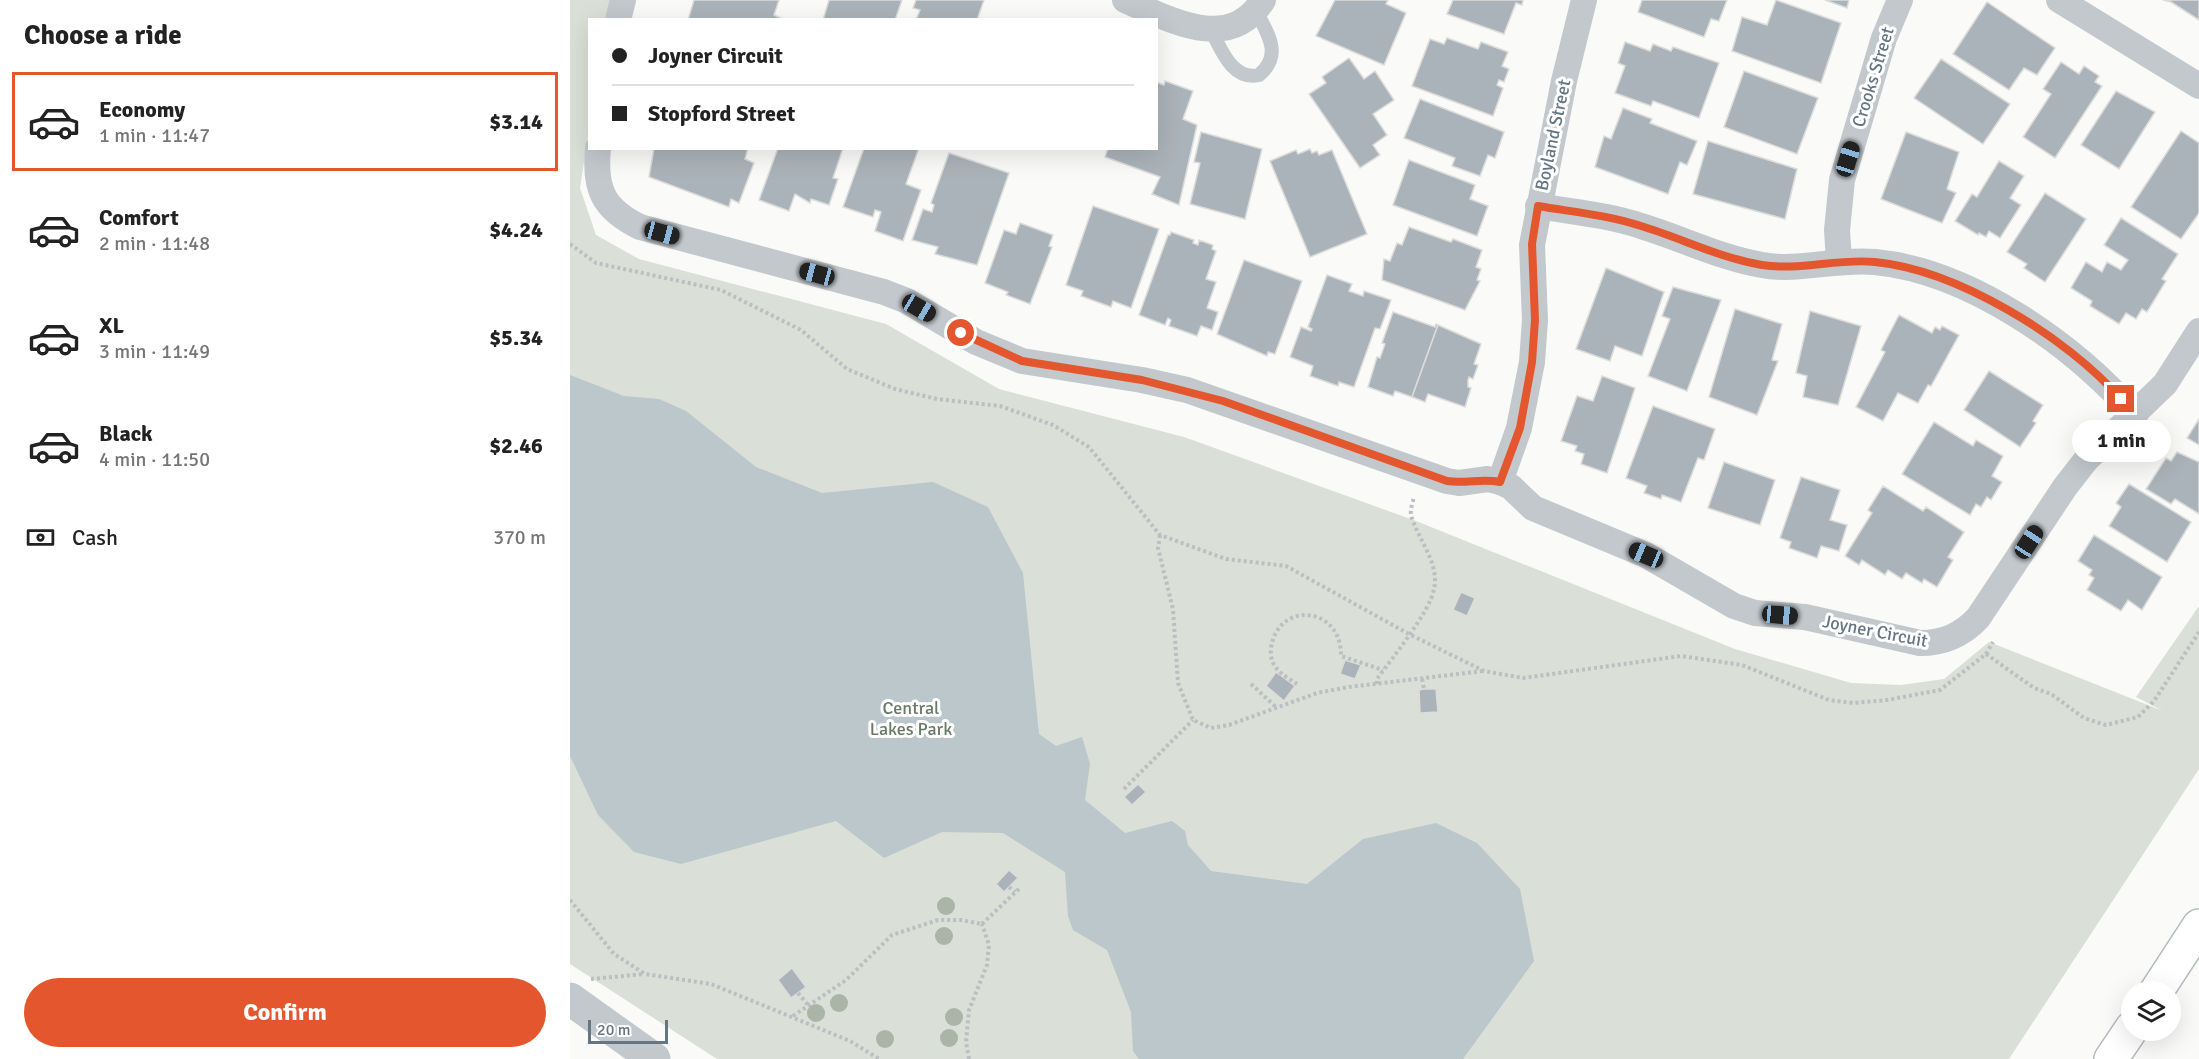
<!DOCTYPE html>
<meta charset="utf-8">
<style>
:root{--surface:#fff;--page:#f2f2f2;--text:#222;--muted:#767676;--line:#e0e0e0;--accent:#e4572e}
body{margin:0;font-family:Signika,sans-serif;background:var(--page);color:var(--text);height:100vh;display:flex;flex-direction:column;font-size:22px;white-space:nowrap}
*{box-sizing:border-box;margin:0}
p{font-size:20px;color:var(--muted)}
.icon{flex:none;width:33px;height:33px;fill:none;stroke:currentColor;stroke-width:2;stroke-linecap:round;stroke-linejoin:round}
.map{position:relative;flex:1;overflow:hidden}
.side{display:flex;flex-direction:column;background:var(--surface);width:570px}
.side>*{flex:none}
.guide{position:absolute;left:18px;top:18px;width:570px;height:132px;border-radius:0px;box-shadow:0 6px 24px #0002;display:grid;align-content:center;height:132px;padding:0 24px;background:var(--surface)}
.controls{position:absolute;left:1551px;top:981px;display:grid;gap:12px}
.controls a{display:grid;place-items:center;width:60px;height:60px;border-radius:50%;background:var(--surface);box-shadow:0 6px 24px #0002;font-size:30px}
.scale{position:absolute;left:18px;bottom:15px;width:80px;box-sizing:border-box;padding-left:6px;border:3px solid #657683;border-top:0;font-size:16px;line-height:21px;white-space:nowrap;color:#657683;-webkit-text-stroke:4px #fff;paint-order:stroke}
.end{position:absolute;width:27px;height:27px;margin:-14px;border:8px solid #e4572e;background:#fff;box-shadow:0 0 0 3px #fff}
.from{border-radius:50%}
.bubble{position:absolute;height:42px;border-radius:21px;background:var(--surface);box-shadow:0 6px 24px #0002;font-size:20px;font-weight:700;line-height:42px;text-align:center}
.car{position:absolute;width:18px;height:36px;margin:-18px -9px;border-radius:8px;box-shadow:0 0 4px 2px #0007;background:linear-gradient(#222 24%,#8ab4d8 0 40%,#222 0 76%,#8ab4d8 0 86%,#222 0)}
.guide b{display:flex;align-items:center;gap:21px;height:57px;font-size:22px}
.guide b+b{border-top:2px solid var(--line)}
.guide i{width:15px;height:15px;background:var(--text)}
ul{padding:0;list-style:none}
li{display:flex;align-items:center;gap:18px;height:99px;margin:0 12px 9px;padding:0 12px;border:3px solid transparent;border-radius:0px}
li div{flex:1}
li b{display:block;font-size:22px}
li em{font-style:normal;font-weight:700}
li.selected{border-color:var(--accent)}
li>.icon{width:54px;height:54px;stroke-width:1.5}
h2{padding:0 24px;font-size:27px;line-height:72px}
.pay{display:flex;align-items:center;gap:15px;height:66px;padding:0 24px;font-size:22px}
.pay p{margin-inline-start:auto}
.button{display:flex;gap:12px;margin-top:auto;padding:12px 24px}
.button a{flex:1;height:69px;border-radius:36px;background:var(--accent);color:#fff;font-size:24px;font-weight:700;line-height:69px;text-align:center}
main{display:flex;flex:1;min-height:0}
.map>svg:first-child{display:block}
.green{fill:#dadfd7}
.water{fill:#bbc7cb}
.building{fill:#aab3b9;stroke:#dcdcda;stroke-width:1.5}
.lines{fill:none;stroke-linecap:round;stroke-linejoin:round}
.trunk-casing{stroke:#b4b9bd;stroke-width:36}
.path{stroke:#bbbfc2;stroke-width:4;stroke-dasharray:3 3;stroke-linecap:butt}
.service{stroke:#c3c8cc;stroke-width:14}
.minor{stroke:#c3c8cc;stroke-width:26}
.tertiary{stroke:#c3c8cc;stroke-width:33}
.trunk{stroke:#fff;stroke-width:33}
.tree{fill:#aab4a7}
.route{stroke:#e4572e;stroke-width:8}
.labels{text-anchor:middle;stroke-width:6;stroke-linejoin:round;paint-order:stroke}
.street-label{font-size:18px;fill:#657683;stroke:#fff}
.park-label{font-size:18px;fill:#687a64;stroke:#fff}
</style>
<main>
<section class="side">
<h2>Choose a ride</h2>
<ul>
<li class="selected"><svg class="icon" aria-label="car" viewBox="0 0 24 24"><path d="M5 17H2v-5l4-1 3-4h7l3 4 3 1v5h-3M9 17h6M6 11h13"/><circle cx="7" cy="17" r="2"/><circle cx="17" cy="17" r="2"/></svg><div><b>Economy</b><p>1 min · 11:47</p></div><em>$3.14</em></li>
<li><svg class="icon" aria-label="car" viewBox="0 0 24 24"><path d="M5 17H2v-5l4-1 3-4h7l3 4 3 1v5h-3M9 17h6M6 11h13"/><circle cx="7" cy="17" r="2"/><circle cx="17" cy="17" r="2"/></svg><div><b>Comfort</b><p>2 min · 11:48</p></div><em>$4.24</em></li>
<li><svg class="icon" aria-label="car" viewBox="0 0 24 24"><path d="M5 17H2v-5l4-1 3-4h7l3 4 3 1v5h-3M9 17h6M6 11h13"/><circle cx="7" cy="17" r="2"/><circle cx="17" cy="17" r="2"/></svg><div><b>XL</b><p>3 min · 11:49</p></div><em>$5.34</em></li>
<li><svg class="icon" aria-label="car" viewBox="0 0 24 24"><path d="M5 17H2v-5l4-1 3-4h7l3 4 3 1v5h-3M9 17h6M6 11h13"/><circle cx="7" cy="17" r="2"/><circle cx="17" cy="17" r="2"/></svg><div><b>Black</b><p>4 min · 11:50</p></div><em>$2.46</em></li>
</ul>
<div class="pay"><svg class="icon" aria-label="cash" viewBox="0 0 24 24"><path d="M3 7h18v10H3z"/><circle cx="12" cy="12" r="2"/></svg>Cash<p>370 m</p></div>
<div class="button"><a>Confirm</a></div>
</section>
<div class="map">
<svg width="1629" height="1059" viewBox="0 0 1629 1059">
<rect width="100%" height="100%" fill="#fafaf8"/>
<path class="green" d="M0 0H49L40 19 20 20V123L10 188 26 235 69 259 316 324 429 389 614 437 846 521 1165 649 1281 683 1331 685 1374 679 1419 642 1593 711 1566 697 1629 606V769L1439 1059H147L0 964Z"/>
<path class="water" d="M0 375 54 396 89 399 116 411 186 467 252 493 363 482 418 507 453 573 469 734 486 746 512 737 520 764 515 800 555 833 602 821 615 831 618 845 641 871 737 884 793 839 866 823 907 843 950 889 964 961 893 1059H569L563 1051 561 1012 537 950 503 930 498 916 495 872 433 833 372 832 314 858 266 821 111 864 64 852 28 815 0 756Z"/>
<g class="building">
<path d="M124 0H209L204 15 215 20H118Z"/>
<path d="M259 0H332L325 20H253Z"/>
<path d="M346 0H414L407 20H346L350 10 343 8Z"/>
<path d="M765 0H818L816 4 836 13 814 65 746 36Z"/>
<path d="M883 0H953L952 5 946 3 934 34 877 14Z"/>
<path d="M1072 0H1157L1149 21 1141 19 1134 37 1068 12Z"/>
<path d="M1206 0 1271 23 1251 83 1162 51 1172 17 1197 25Z"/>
<path d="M1255 0H1279L1277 8Z"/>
<path d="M1593 0H1629V20L1601 2Z"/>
<path d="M1417 2 1485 48 1467 75 1454 68 1439 90 1383 54Z"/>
<path d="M877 38 908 49 911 42 938 52 932 66 939 69 934 82 929 80 927 85 933 88 923 116 842 86 860 39 874 44Z"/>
<path d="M1055 42 1080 51 1083 44 1101 51 1103 47 1149 63 1129 118 1083 101 1081 106 1045 93 1055 66 1048 63Z"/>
<path d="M779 58 794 79 805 71 824 100 803 114 817 135 803 145 810 155 790 168 739 94 756 83 752 77Z"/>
<path d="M1371 59 1440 104 1413 144 1344 98Z"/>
<path d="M1491 62 1509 74 1514 66 1529 76 1525 82 1532 86 1485 158 1453 137 1481 94 1473 89Z"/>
<path d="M1174 71 1248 98 1227 154 1154 127Z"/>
<path d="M595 81 623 91 613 119 627 125 609 205 582 194 590 177 535 157 538 148H586V82L594 85Z"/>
<path d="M1546 91 1585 112 1549 169 1511 145Z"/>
<path d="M850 99 934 132 925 158 918 155 910 176 882 166 885 158 834 138Z"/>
<path d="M1053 108 1082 119 1080 123 1127 141 1117 165 1110 162 1098 194 1025 167 1034 136 1041 139Z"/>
<path d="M1611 131 1629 143V213L1611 239 1561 207Z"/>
<path d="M631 132 692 149 675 219 620 204 630 163 624 162Z"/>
<path d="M1336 132 1389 152 1377 189 1386 193 1372 223 1311 199Z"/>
<path d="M1138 141 1227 169 1215 219 1123 194Z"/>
<path d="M84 148H178L175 159 184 163 169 203 161 199 159 207 79 177Z"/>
<path d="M208 148H273L263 178 268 179 259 205 241 199 240 203 225 194 219 211 189 200Z"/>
<path d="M294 148H349L336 184 351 190 333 241 305 231 311 212 305 210 303 217 273 207Z"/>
<path d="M740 149 742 153 747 151 749 155 762 150 797 234 740 257 700 161 726 150 728 154Z"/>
<path d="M379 153 439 173 407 265 365 254 368 247 342 240 353 209 362 212 364 205 361 203Z"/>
<path d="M839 160 905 185 900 199 918 206 907 236 823 205Z"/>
<path d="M1429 161 1454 176 1440 198 1451 205 1430 238 1419 231 1416 237 1409 233 1408 235 1385 221 1402 194 1407 197Z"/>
<path d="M1475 193 1516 219 1475 282 1454 268 1457 264 1437 252Z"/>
<path d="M523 206 589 229 561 308 543 301 541 307 511 296 513 291 496 285Z"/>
<path d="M1551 218 1608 254 1592 279 1596 281 1577 312 1572 309 1566 319 1556 313 1549 324 1520 306 1522 301 1501 288 1516 262 1532 272 1537 262 1551 270 1558 260 1534 245Z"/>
<path d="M450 223 483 235 479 246 482 247 460 304 436 295 438 292 415 283 434 230 446 234Z"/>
<path d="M839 227 881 242 883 239 912 250 906 267 911 269 907 280 910 281 895 310 812 280 814 259 820 261 827 243 832 245Z"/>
<path d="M601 232 624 240 623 243 628 245 629 240 643 245 642 249 646 251 636 279 646 282 637 308 648 312 642 330 631 326 627 336 599 326 601 320 598 318 595 325 569 315 598 235H600Z"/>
<path d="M674 260 732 281 705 354 698 352 697 356 647 334Z"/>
<path d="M1036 268 1094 292 1072 356 1045 346 1040 361 1006 349Z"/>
<path d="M757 275 782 284 779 291 793 296 794 291 821 300 810 329 805 328 784 387 769 382 768 386 740 376 743 366 720 357 731 327 741 331 742 329 738 327Z"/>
<path d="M1103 287 1151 300 1117 391 1078 376 1100 319 1092 316Z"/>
<path d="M1165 309 1212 324 1202 360 1208 361 1187 415 1139 397Z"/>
<path d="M1240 311 1291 326 1268 405 1233 397 1237 376 1226 373Z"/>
<path d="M823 312 865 327 866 324 868 325 842 397 825 391 823 396 798 387 807 357 810 358 815 344 812 343Z"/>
<path d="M1329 315 1362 333 1365 327 1370 330 1372 326 1389 335 1361 386 1358 385 1348 403 1328 393 1313 421 1286 407 1315 352 1311 350Z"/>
<path d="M868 325 911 344 904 364 908 365 903 379 899 377 898 380V387L901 388 895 407 858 394 855 402 842 397Z"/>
<path d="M1419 371 1473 405 1463 421 1466 423 1450 447 1394 410Z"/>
<path d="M1032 376 1065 388 1037 473 1011 464 1014 454 1005 451 1007 446 991 441 1007 396 1023 401Z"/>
<path d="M1083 406 1145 429 1134 460 1128 458 1111 502 1092 495 1091 499 1074 493 1077 486 1056 478Z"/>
<path d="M1629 419V445L1617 438Z"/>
<path d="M1364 422 1403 446 1406 440 1433 456 1422 476 1432 482 1421 500 1417 497 1411 507 1406 504 1400 515 1332 474Z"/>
<path d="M1607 452 1629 462V514L1605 499 1601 504 1576 489 1596 458 1601 461Z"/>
<path d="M1154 462 1205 480 1190 525 1138 508Z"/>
<path d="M1231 477 1270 490 1260 520 1277 525 1269 551 1251 546 1247 558 1219 548 1221 542 1210 538Z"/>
<path d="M1559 484 1621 522 1597 562 1539 526 1551 507 1546 503Z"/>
<path d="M1313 486 1353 511 1356 507 1394 532 1378 557 1383 560 1367 587 1354 579 1352 583 1336 573 1332 579 1318 570 1315 575 1292 560 1289 565 1275 556 1302 513 1298 510Z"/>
<path d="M1524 535 1592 577 1572 610 1558 600 1551 611 1517 590 1524 578 1519 575 1522 570 1508 561Z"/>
<path d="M891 592 905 598 897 616 883 610Z"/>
<path d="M775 660 791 665 785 679 770 674Z"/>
<path d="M706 672 725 686 714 701 696 686Z"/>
<path d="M854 689H866L868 712 850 713 849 690Z"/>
<path d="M568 784 576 792 562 805 554 797Z"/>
<path d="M439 870 448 878 434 892 426 884Z"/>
<path d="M222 968 236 987 221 998 208 980Z"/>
</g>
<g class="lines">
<defs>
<g id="trunk">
<path d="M1586 992 1629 926"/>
<path d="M1541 1059 1562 1028"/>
</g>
</defs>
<use href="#trunk" class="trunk-casing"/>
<g class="path">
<path d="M0 244 26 263 151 290 231 330 277 369 325 389 367 399 430 406 483 425 519 447 590 535 656 559 716 566 839 634 914 671 953 678 1111 656 1172 665 1259 700 1283 703 1317 700 1370 690 1416 654 1464 688 1481 694 1514 718 1536 725 1568 717 1584 701 1629 632"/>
<path d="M590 535 588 548 603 609 608 683 623 720 641 728 659 725 747 693 779 687 913 671"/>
<path d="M1416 654 1423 642"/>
<path d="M852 679 854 689"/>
<path d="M681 684 707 708"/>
<path d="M727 684C721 680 712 675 708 670 702 664 700 656 701 648 708 600 772 606 771 656L813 670"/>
<path d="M807 684V679C822 658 860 612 864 589 870 563 847 538 841 515 840 509 843 502 844 497"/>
<path d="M554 789 623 720"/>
<path d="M439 887 445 892"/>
<path d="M0 900 44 954 75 974 141 984 280 1041 309 1059"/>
<path d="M412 924 451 887"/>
<path d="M21 979 74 974"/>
<path d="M228 993 238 1005"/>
<path d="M223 1016 276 980 322 935 368 920H391L412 924"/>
<path d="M399 1059 396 1042 399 1010 417 965 419 945 412 924"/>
</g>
<path class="service" d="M641 30C651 49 662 81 689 75 713 55 698 34 686 11"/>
<g class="minor">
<path d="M555 0C599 19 659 54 693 0"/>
<path d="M1489 0 1629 86"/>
<path d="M48 20 53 0"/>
<path d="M28 148C24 189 33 209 70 227L314 292 337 301 406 342 452 361 572 380 617 390 877 481 889 483 918 479 930 482 941 487 963 508 1076 555 1164 606 1185 613 1235 617 1350 643C1374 643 1392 635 1408 618L1495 487 1516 460 1595 384 1629 331"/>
<path d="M968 206C1003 212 1038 215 1071 226 1111 238 1150 258 1192 265 1228 272 1267 258 1305 262 1400 271 1504 345 1565 415"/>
<path d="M1269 261 1267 230 1272 180 1314 38 1330 0"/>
<path d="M930 482 949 428 962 362 965 320 962 245 994 81 1014 0"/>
</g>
<path class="tertiary" d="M0 999 84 1059"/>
<use href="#trunk" class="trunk"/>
</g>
<g class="tree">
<circle cx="376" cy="906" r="9"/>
<circle cx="374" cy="936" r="9"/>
<circle cx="269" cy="1003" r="9"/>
<circle cx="246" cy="1013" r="9"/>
<circle cx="384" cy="1017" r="9"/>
<circle cx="379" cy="1038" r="9"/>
<circle cx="315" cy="1039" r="9"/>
</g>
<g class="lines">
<path class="route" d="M391 333 452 361 572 380 653 401 877 481C895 484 912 478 930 482L950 428 962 362 965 320 962 244 968 206C1003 212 1038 215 1071 226 1111 238 1150 258 1192 265 1229 271 1268 258 1305 262 1387 270 1497 337 1551 399"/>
</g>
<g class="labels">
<g class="street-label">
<text transform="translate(1303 77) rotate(-73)" y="6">Crooks Street</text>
<text transform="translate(983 135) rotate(-78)" y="6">Boyland Street</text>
<text transform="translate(1305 631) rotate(11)" y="6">Joyner Circuit</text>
</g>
<g class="park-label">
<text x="341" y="714">Central<tspan x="341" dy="21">Lakes Park</tspan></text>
</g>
</g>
</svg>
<div class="controls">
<a><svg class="icon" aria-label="layers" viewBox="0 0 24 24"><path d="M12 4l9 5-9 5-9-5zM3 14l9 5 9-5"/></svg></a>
</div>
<div class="scale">20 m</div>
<i class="end from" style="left:391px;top:333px"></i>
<i class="end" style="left:1551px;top:399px"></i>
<div class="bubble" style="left:1502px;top:420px;width:99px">1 min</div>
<i class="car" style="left:1278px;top:159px;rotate:17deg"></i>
<i class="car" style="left:92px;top:233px;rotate:105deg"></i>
<i class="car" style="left:247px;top:274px;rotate:285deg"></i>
<i class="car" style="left:349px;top:308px;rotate:120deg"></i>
<i class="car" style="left:1459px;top:542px;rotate:33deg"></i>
<i class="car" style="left:1076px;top:555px;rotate:293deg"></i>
<i class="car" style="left:1210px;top:615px;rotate:95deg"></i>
<div class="guide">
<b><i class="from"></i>Joyner Circuit</b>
<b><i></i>Stopford Street</b>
</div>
</div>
</main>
